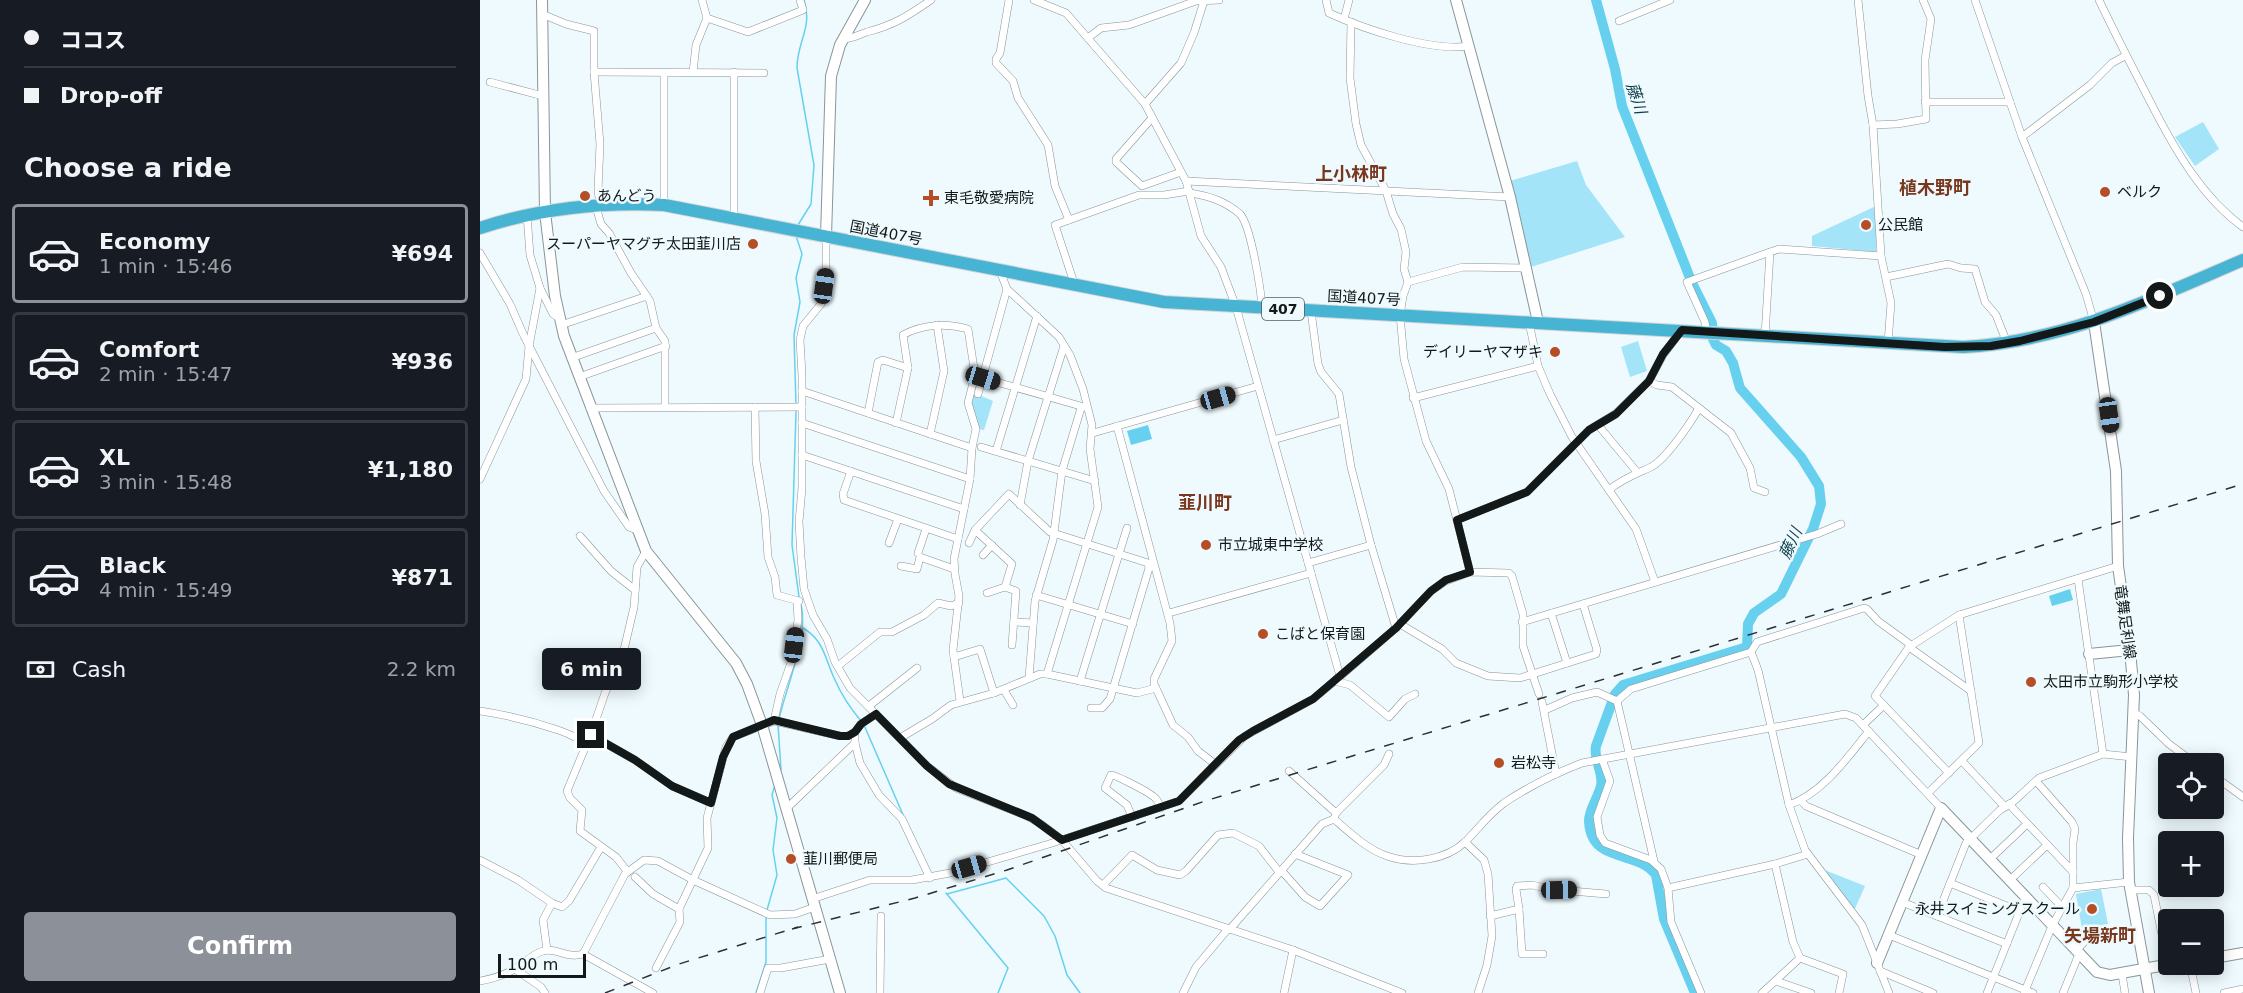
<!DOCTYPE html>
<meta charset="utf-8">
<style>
:root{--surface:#171b24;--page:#242831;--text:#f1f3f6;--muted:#9ea1a6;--line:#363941;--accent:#8c9099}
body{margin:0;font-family:"DejaVu Sans","Noto Sans JP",sans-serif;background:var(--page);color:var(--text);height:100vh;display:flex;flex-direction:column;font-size:22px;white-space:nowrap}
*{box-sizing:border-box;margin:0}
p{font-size:20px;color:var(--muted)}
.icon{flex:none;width:33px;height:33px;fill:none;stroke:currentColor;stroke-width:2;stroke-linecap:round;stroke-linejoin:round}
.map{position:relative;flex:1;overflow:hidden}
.panel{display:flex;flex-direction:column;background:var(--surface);width:480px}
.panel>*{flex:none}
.hud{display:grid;align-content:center;height:132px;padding:0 24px;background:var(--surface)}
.fabs{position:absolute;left:1678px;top:753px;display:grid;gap:12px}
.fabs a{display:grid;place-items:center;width:66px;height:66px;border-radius:6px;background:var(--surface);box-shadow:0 3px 15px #0003;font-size:30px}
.scale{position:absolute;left:18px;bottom:15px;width:88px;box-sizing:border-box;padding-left:6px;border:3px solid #131819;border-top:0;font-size:16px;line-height:21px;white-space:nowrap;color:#131819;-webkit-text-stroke:4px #eefafe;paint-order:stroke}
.end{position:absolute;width:27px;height:27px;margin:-14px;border:8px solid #131819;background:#fff;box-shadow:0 0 0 3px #fff}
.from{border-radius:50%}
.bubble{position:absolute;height:42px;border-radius:6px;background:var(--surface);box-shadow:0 3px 15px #0003;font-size:20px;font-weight:800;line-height:42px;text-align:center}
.car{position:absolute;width:18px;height:36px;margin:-18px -9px;border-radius:8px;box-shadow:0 0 4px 2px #0007;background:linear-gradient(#222 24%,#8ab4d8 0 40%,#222 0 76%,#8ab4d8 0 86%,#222 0)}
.hud b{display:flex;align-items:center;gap:21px;height:57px;font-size:22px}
.hud b+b{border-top:2px solid var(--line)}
.hud i{width:15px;height:15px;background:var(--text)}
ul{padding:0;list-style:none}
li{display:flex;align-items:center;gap:18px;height:99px;margin:0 12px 9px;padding:0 12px;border:3px solid var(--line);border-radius:6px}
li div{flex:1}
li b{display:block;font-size:22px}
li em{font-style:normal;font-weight:800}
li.current{border-color:var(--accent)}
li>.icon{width:54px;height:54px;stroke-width:1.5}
h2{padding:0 24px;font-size:27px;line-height:72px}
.pay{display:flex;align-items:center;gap:15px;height:66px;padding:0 24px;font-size:22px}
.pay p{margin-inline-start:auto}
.action{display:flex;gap:12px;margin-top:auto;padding:12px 24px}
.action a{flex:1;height:69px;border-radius:6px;background:var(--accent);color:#fff;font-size:24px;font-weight:800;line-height:69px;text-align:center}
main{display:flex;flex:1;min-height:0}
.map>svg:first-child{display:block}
.green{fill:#a3e4f9}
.water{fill:#68d0ef}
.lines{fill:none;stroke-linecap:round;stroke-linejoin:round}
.stream{stroke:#68d0ef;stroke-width:1.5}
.river{stroke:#68d0ef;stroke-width:10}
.street-casing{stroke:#899598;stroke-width:8}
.secondary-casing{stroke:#899598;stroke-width:12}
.highway-casing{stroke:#d5d5d6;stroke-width:14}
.street{stroke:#fff;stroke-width:7}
.secondary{stroke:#fff;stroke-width:10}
.highway{stroke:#47b4d3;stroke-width:12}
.rail{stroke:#2a3031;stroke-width:1.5;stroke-dasharray:10 10;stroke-linecap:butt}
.route{stroke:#131819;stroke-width:8}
.poi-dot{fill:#b54e26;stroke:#eefafe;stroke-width:2}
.labels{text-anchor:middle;stroke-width:5;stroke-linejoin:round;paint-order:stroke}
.shield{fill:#eefafe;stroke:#555c5e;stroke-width:1.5}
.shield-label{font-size:14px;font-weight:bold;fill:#131819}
.poi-label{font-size:15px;fill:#131819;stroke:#eefafe;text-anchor:start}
.street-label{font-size:15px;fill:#131819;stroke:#eefafe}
.water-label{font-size:16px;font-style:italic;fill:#0c3c49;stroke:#eefafe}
.quarter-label{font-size:18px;font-weight:bold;fill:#79371e;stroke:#eefafe}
</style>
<main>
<section class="panel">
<div class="hud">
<b><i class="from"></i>ココス</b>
<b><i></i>Drop-off</b>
</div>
<h2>Choose a ride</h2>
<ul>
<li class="current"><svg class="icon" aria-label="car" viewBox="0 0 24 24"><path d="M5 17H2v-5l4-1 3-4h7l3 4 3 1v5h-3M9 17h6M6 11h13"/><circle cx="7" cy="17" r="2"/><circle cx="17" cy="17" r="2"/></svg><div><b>Economy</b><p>1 min · 15:46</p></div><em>¥694</em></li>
<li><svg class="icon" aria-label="car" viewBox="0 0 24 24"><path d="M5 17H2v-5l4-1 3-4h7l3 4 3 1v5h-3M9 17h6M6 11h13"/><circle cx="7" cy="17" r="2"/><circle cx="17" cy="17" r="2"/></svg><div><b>Comfort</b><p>2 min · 15:47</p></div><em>¥936</em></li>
<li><svg class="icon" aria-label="car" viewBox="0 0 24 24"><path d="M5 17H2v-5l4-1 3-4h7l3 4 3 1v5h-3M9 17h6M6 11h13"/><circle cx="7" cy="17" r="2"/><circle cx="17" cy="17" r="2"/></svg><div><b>XL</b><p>3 min · 15:48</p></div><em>¥1,180</em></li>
<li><svg class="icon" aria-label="car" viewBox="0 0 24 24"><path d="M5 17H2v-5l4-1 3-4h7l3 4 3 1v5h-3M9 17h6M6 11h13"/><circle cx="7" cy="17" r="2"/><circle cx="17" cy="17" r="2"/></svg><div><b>Black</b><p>4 min · 15:49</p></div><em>¥871</em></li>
</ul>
<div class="pay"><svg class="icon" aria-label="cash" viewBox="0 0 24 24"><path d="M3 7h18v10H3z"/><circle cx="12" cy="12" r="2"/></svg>Cash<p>2.2 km</p></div>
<div class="action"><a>Confirm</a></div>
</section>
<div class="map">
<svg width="1763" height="993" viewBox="0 0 1763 993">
<rect width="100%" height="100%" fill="#eefafe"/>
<g class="green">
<path d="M1723 122 1739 149 1715 166 1695 137Z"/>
<path d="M1097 161 1106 185 1145 237 1051 267 1030 181Z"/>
<path d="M1396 206V252L1332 246V236Z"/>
<path d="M1158 341 1167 371 1150 377 1141 347Z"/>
<path d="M494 393 513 401 504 430 498 429 491 402Z"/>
<path d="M1342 869 1385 886 1374 911Z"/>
<path d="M1621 889 1628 924 1602 929 1596 894Z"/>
</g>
<g class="water">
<path d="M668 425 672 439 651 445 647 431Z"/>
<path d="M1590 589 1593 600 1572 606 1569 596Z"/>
</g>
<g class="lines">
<g class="stream">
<path d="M318 225 331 204 334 165 317 68C317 41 333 28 324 0"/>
<path d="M316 406 314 335 320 302 316 278 322 254 316 236"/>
<path d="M316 411 312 545 319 597"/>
<path d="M323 628C344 640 345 659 355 680 361 694 371 709 381 721"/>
<path d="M299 719C306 687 329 636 321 605"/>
<path d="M298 724 301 770"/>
<path d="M384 725 424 817"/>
<path d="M466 893 528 968 518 993"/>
<path d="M467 894 526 878 564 916 575 936 587 975 600 993"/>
<path d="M287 910 297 875 293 850 297 818 292 795 295 785"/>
<path d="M276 993 286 962V917"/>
</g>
<path class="river" d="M1116 0 1135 69 1142 106 1212 283 1232 323 1233 339 1236 345 1246 351 1253 363 1260 388 1321 457 1339 486 1341 504 1333 529 1301 594 1274 613 1268 624 1267 647 1143 685 1135 694 1116 746C1113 760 1124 772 1121 786 1118 798 1109 809 1109 821 1111 865 1158 849 1176 875L1184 919 1215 993"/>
<defs>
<g id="street">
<path d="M529 0 520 53 516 59V63L533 81 538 98 568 145 575 186 589 220"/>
<path d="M554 0 586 13 665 104 706 181 721 236 741 267 756 307 860 676"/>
<path d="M846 0 849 13C884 29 951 52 989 46"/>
<path d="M1378 0 1388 96 1393 125 1401 256 1411 303 1408 343"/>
<path d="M1495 0 1542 137 1606 294 1614 322"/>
<path d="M1619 0C1637 38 1656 74 1675 111 1697 153 1723 198 1763 227"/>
<path d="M62 14 86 24 114 31V72L120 144 118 190 120 206"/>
<path d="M227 18 268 32 323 10 320 0"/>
<path d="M864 19 869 0"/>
<path d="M1139 21 1190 0"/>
<path d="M871 22 870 78 876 124 881 145 906 191 913 214 921 229 926 252 924 269 928 282 923 296 920 315 924 359 946 441 969 489 990 572"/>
<path d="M608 38 621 28 649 25 716 1 739 0"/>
<path d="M363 39C372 39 378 35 387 32 414 25 428 16 451 0"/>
<path d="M114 72 284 73"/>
<path d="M213 72 216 45 227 18 222 0"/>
<path d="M10 82 63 96"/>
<path d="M1445 102H1530"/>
<path d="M665 104 701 63 714 33 724 1"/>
<path d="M672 118 636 159V162L662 186 701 172"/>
<path d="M1393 125 1417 124 1446 119 1445 60 1451 19 1443 0"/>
<path d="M1542 137 1610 85 1632 63 1645 56"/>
<path d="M706 181 1030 197"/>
<path d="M710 193C729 196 745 201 760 214 771 226 781 290 782 308"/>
<path d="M184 205V73"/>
<path d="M116 207 121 224 129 233 151 273 170 301 176 328 185 341V407"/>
<path d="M254 219V72"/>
<path d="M346 236V271L341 304 323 326 320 340 322 375V488L319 522 321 557 324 589 333 615 347 639 355 662 370 688 447 766 476 788 547 816 561 824 582 840 617 881 626 888 813 950 922 993"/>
<path d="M0 253 30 304 44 336 124 491 149 527 157 530"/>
<path d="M520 271 527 289 579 337 590 355 603 389 612 425 610 449 618 507 567 674"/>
<path d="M1406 277 1468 264 1481 268 1495 269 1505 302 1516 315 1527 343"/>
<path d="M928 282 983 267 1045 268"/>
<path d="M595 286 575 225 659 195H684L709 191"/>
<path d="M60 288 73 314 79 318"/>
<path d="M831 311 838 364 841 372 859 394 871 467 891 545 916 628"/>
<path d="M1049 322 1058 366 1070 394 1092 437 1156 529 1175 582"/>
<path d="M81 325 167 296"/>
<path d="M1227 332 1225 322 1207 282 1290 252"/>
<path d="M1285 336 1290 252 1299 249 1401 256"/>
<path d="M91 358 176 328"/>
<path d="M99 377 186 346"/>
<path d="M503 378 604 407"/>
<path d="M1169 381 1177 385 1192 387 1251 433 1270 468 1274 488 1285 492"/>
<path d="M322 391 492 448"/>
<path d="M498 394 527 289"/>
<path d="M933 398 1058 366"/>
<path d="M275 407 276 461 285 514 288 557 295 577 297 595 319 601"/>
<path d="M110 408 322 407"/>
<path d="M388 413 398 362 403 360 428 368"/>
<path d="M322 423 490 479"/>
<path d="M416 423 428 368 423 335C442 324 467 323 488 329L495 375 488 403 496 429 492 448 490 479 474 559 475 574 479 596 473 650 480 701"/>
<path d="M1118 425 1157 472"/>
<path d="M637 426 690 623 692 641 674 679V684L693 725 708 737 718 751 735 764"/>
<path d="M613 433 778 386"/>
<path d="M450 434 464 371 457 325"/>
<path d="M793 440 863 420"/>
<path d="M501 447 615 481"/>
<path d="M516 451 557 316"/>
<path d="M322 455 484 509"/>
<path d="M371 471 363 494 364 500 478 539"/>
<path d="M0 479 46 379 49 346 60 288 50 255 47 215"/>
<path d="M1129 490C1142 479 1156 474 1171 467 1186 459 1210 424 1219 408"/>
<path d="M540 505 548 461 584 346"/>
<path d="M977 520 1047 492 1109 430 1135 414 1169 381 1183 355 1201 331"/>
<path d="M495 530 532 564 525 587 536 591 532 645"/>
<path d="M100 536 131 571 155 590"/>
<path d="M409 543 418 519"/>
<path d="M489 543 495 530 529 494 570 532 668 563 669 568 630 699 622 708H611"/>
<path d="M438 553 446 529"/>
<path d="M503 555 512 545"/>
<path d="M828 563 891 545"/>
<path d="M421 566 437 569 440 557 474 569"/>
<path d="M1598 579 1623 754"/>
<path d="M507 593 525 587"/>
<path d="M556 595 653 624"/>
<path d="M689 613 831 573"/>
<path d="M1071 613 1087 663"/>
<path d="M534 622 553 623"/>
<path d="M1042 622 1337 534 1361 524"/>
<path d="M920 624 962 649 976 663 1008 676 1040 678 1116 654 1117 650 1103 604"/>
<path d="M1429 647 1491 691"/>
<path d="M1271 652 1278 670 1309 805 1325 850 1382 925 1409 993"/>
<path d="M474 657 500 649 514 693"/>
<path d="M358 666 400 632H412L444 615 458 603 471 606 479 603"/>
<path d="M549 678 555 601 573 540 582 471 601 408"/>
<path d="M600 681 647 528"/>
<path d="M855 681 870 685 909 717 925 699 935 694"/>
<path d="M524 690 533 705"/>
<path d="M1137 701 1151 689 1271 652 1277 642 1384 608 1387 609 1398 621 1431 645"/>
<path d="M1137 701 1174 861"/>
<path d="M1062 702 1076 774"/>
<path d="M389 706 437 668"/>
<path d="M1065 710 1092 698 1117 692 1137 701"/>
<path d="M0 711C27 715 52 721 78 730 88 733 97 739 108 742"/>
<path d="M1654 713 1660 716 1689 744 1716 764"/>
<path d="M396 714 381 724 375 732V743L380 763 399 795 422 819 450 878"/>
<path d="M294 721 360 736H368L375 732"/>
<path d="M1383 725 1404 705"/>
<path d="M111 735 155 760 192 786 231 803"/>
<path d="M420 738 452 719 471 705 514 693 560 674H567L657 693 676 688"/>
<path d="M1122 759 1130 781 1117 817 1120 835 1125 843 1171 860 1181 869 1188 888 1191 922 1221 993"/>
<path d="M1482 761 1525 807"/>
<path d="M809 771 856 813"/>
<path d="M1469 773 1395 696 1429 647 1479 615 1638 566"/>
<path d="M1734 776 1763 797"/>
<path d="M1448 793 1499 743 1479 615"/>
<path d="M1321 801 1326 806 1442 855"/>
<path d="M1529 804 1593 872"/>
<path d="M1309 805C1343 793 1367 758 1389 731"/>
<path d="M306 809 375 743"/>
<path d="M652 817 647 805 625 788 631 775C636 775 673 794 676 799 679 802 679 805 681 808"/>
<path d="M854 819 856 813 904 765 909 754"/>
<path d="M985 842 1004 860 1008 874 1012 936 1007 965 998 993"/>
<path d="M0 860 38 880 72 903 82 907 89 901 121 847"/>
<path d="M1509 860 1547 824"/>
<path d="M1295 864 1313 942 1320 958 1363 974 1359 993"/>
<path d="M801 870 825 897 840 906 868 875 815 854"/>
<path d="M147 871 136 857 100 831 102 810 90 798 87 791 112 731 125 693 143 654 154 607 157 567 166 551"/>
<path d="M155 877 173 894 199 909 228 848 227 818 246 747 253 737 294 721 300 694 312 660 318 620 317 601"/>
<path d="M1529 881 1567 845"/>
<path d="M1470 883 1539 911"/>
<path d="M623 885 652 855 677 870 700 875 706 871 738 835 753 833 779 846 799 872"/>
<path d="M1563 887 1582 907"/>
<path d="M1188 888 1295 864 1328 854"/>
<path d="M1593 888 1649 882"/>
<path d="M1650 890H1669L1674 895 1688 965"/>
<path d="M332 899 390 880H432L470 873 569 844 699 801 765 736 833 699 855 681 916 628 951 591 966 581 990 572 1029 573 1032 576 1043 614V646L1059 694"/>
<path d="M1422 902 1527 944"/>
<path d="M1039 909 1042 954H1063"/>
<path d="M1010 916 1039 909 1036 889 1037 886 1053 885 1068 889 1126 894"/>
<path d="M1457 916 1486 843 1520 810 1533 802 1559 778 1623 754 1652 757"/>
<path d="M750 929 842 824 854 819C869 832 888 850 907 856 932 865 966 860 985 842 998 829 1009 814 1024 803 1048 787 1076 773 1102 763L1365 714 1376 718 1461 808"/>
<path d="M1409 935 1553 993"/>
<path d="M67 950 63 920 72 903"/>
<path d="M1596 951 1606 940 1635 935"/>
<path d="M103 954 145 874 164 860 178 861 213 880 290 915 315 914 335 907"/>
<path d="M1710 964 1716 993"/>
<path d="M176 968 200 922 199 909"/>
<path d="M35 969 61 987 65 993"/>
<path d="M1400 971 1453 993"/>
<path d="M1642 974 1645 993"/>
<path d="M0 981C12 979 24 975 35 969 45 963 52 954 63 951 76 947 87 959 103 954L173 993"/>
<path d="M1296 981 1331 993"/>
<path d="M280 993 288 968H301L350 959"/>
<path d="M400 993 401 916"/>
<path d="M703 993 716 967 748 929"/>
<path d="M804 993 813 950"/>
<path d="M1282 993 1320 958"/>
<path d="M1507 993 1545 898"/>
<path d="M1544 993 1572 926 1593 888V843L1595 829 1592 822 1556 781"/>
<path d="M1583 993 1599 954"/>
<path d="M1744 993 1763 989"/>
</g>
<g id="secondary">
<path d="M62 0 65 212 75 296 84 336 166 551 256 663 267 684 282 725 360 993"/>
<path d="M976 0 1030 197 1058 322"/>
<path d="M346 236 351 76 360 45 385 0"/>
<path d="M1614 322 1636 471 1638 566 1650 650 1654 695 1648 838 1649 882 1669 993"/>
<path d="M1609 654 1650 650"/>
<path d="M1734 958 1763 953"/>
<path d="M1397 963 1461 808 1617 972 1630 975 1691 964"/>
</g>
<path id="highway" d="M0 228C58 209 123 202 184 205L684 302 1483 347C1584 342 1672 299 1763 260"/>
</defs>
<use href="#street" class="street-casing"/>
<use href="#secondary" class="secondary-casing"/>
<use href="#highway" class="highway-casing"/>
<use href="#street" class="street"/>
<use href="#secondary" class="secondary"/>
<use href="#highway" class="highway"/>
<g class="rail">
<path d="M312 929 435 898 527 870 725 801 1763 484"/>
<path d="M125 993 199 964 318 927"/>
</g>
</g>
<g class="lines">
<path class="route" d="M111 735 155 760 192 786 231 803 243 757 253 737 294 720 360 736H368L375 732 381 724 396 714 447 766 469 784 552 818 582 840 699 801 759 740 773 731 833 699 916 628 951 591 966 580 990 572 977 520 1047 492 1109 430 1136 414 1169 381 1183 354 1202 330 1465 347 1511 346 1540 341 1614 322 1680 296"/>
</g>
<g class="poi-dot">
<circle cx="1625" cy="192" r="6"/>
<circle cx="105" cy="196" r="6"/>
<path d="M448 189h6v6h6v6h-6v6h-6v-6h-6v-6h6z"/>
<circle cx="1386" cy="225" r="6"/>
<circle cx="273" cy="244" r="6"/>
<circle cx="1075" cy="352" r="6"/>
<circle cx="726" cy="545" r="6"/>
<circle cx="783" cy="634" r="6"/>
<circle cx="1551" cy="682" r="6"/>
<circle cx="1019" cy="763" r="6"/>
<circle cx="311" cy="859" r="6"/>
<circle cx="1612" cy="909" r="6"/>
</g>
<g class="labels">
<rect class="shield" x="782" y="298" width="42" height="22" rx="4.5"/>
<g class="shield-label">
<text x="803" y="314">407</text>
</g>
<g class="poi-label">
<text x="1637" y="197">ベルク</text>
<text x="117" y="201">あんどう</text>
<text x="464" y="203">東毛敬愛病院</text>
<text x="1398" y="230">公民館</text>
<text x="261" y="249" text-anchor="end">スーパーヤマグチ太田韮川店</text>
<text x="1063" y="357" text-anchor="end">デイリーヤマザキ</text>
<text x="738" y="550">市立城東中学校</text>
<text x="795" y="639">こばと保育園</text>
<text x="1563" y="687">太田市立駒形小学校</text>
<text x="1031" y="768">岩松寺</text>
<text x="323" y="864">韮川郵便局</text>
<text x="1600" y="914" text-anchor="end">永井スイミングスクール</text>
</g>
<g class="street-label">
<text transform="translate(406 233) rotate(11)" y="5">国道407号</text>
<text transform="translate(884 298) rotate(3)" y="5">国道407号</text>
<text transform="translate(1645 622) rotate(82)" y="5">竜舞足利線</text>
</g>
<g class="water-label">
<text transform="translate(1157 98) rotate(72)" y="6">藤川</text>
<text transform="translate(1310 543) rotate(-65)" y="6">藤川</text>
</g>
<g class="quarter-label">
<text x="871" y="180">上小林町</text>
<text x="1455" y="194">植木野町</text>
<text x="725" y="509">韮川町</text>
<text x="1620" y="942">矢場新町</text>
</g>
</g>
</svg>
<div class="fabs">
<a><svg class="icon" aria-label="locate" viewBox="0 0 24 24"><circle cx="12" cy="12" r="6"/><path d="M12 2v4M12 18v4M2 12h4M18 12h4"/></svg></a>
<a>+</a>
<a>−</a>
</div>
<div class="scale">100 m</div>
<i class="end from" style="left:1680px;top:296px"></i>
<i class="end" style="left:111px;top:735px"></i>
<div class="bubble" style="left:62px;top:648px;width:99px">6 min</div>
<i class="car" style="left:344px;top:286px;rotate:8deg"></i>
<i class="car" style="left:503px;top:378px;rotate:107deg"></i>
<i class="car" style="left:738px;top:398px;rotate:74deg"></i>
<i class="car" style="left:1629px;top:415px;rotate:172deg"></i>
<i class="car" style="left:314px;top:645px;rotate:7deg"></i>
<i class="car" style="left:489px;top:867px;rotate:74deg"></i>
<i class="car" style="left:1079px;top:890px;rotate:89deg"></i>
</div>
</main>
